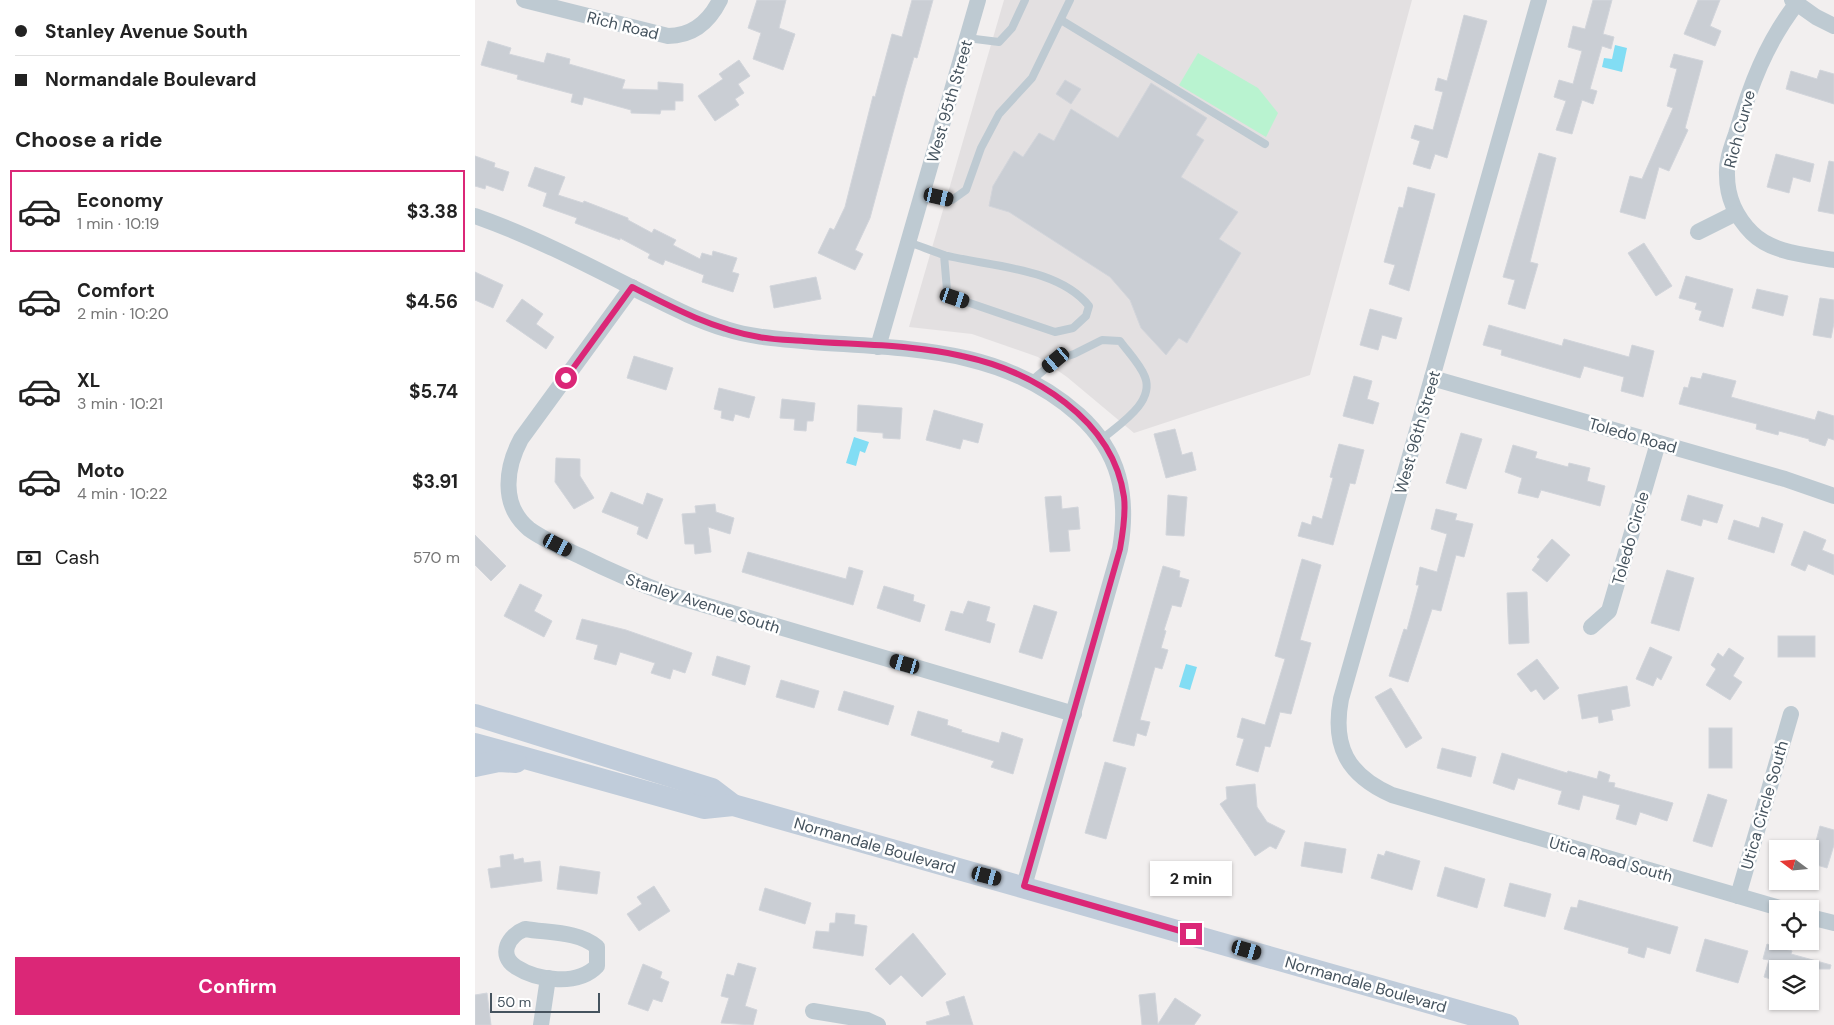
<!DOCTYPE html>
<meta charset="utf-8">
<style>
:root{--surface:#fff;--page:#f2f2f2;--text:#222;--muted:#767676;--line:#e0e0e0;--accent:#db2777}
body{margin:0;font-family:"DM Sans",sans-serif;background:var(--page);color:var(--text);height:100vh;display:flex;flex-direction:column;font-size:19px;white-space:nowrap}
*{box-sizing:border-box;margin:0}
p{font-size:16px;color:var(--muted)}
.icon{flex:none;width:28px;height:28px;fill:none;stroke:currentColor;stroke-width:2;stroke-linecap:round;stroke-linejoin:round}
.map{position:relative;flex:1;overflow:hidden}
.panel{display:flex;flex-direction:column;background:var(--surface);width:475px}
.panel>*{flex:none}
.guide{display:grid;align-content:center;height:110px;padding:0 15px;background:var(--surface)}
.needle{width:32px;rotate:286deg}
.buttons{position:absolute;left:1294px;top:840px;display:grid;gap:10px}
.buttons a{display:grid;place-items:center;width:50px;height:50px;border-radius:0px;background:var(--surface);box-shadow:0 1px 4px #0004;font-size:25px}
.scale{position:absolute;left:15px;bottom:12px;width:110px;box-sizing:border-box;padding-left:5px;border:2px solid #45535e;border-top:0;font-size:14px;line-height:18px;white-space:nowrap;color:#45535e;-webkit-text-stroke:4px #fff;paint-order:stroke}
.end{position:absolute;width:22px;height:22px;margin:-11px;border:6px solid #db2777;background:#fff;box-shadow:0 0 0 2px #fff}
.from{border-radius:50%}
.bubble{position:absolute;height:35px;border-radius:0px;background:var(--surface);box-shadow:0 1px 4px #0004;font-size:16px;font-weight:700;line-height:35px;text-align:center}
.car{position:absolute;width:15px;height:30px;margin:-15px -8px;border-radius:6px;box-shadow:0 0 4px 1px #0007;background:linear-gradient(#222 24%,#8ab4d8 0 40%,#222 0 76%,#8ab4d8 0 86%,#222 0)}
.guide b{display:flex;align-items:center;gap:18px;height:48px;font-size:19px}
.guide b+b{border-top:1px solid var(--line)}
.guide i{width:12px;height:12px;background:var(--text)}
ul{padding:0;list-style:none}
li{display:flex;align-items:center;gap:15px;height:82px;margin:0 10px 8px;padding:0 5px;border:2px solid transparent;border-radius:0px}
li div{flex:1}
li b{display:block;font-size:19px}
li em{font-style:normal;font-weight:700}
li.active{border-color:var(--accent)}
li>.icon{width:45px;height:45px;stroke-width:1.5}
h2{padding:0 15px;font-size:22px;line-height:60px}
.pay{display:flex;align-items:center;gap:12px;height:55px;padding:0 15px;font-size:19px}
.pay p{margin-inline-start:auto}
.primary-button{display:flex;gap:10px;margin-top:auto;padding:10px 15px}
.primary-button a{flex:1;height:58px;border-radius:0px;background:var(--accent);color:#fff;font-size:20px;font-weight:700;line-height:58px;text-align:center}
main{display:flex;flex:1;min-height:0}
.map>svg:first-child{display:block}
.education{fill:#e3e0e1}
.green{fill:#b9f3d0}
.water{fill:#82ddf4}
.building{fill:#caced4;stroke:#d2d5db}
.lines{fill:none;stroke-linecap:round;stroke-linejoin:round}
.lane{stroke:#becad2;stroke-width:8}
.street{stroke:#becad2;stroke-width:16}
.secondary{stroke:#c0ccda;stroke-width:22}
.route{stroke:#db2777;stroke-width:6}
.labels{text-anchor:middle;stroke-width:5;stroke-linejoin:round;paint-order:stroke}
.street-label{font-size:16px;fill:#45535e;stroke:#fff}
</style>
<main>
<section class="panel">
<div class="guide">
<b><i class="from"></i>Stanley Avenue South</b>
<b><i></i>Normandale Boulevard</b>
</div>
<h2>Choose a ride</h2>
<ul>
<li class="active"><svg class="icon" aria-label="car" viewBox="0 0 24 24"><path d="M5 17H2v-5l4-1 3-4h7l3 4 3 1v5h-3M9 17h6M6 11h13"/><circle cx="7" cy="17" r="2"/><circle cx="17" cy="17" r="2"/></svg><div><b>Economy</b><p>1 min · 10:19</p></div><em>$3.38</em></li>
<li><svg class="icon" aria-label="car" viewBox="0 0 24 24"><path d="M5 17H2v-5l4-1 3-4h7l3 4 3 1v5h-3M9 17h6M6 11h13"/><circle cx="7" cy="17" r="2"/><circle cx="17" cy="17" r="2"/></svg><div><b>Comfort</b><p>2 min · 10:20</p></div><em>$4.56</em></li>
<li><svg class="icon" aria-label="car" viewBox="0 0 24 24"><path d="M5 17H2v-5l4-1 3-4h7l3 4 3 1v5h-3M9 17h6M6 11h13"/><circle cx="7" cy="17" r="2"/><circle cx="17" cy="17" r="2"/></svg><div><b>XL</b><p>3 min · 10:21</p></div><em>$5.74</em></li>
<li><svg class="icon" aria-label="car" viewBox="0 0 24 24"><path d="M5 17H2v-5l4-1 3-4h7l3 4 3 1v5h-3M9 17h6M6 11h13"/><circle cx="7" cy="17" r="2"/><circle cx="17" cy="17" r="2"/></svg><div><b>Moto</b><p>4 min · 10:22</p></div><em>$3.91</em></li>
</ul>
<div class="pay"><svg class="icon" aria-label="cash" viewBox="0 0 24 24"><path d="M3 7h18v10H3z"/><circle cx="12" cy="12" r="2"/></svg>Cash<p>570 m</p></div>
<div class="primary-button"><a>Confirm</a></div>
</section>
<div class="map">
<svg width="1359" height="1025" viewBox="0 0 1359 1025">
<rect width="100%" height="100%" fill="#f2efef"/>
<path class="education" d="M529 0H937L835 375 659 433 592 377 563 357 497 334 434 327Z"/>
<path class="green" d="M723 53 783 88 803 113 791 137 704 85Z"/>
<g class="water">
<path d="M1140 45 1152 48 1147 72 1127 67 1129 58 1137 59Z"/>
<path d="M379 437 394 442 390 453 385 451 381 466 371 463Z"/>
<path d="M711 664 722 667 715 690 704 687Z"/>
</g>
<g class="building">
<path d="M282 0H311L304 28 320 34 308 70 278 59 286 33 273 28Z"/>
<path d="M437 0H458L442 58 439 57 430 88 395 218 380 250 388 254 380 270 343 253 355 228 359 230 370 207 398 96 400 97 417 34 427 37Z"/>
<path d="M1118 0H1137L1128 34 1139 37 1136 49 1127 46 1115 89 1122 91 1118 104 1107 100 1097 134 1081 130 1091 101 1079 97 1084 80 1098 84 1107 51 1093 47 1098 26 1110 29Z"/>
<path d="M1223 0H1245L1235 26 1246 31 1240 46 1209 34Z"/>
<path d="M989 15 1012 21 972 158 960 154 955 169 938 164 945 141 936 138 940 125 958 130 968 92 960 90 963 78 972 81Z"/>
<path d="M13 41 36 48 34 54 69 63 72 53 95 59 94 64 150 80 147 89 183 90V82L208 84V101H200V110H186L185 114 156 113V110L109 97 107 105 96 102 98 94 42 79 43 75 6 65Z"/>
<path d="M1199 54 1228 61 1210 128 1213 130 1194 171 1184 167 1170 219 1145 212 1155 176 1167 179 1198 108 1192 106 1202 69 1195 67Z"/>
<path d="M264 60 275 76 263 84 269 93 260 99 264 105 240 121 223 96 248 79 244 74Z"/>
<path d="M1345 70 1359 74V104L1311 89 1316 71 1342 79Z"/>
<path d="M590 80 606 89 596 104 581 94Z"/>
<path d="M676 83 732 118 721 135 729 140 706 177 763 212 744 239 766 253 712 343 704 338 691 355 666 328 655 300 635 277 534 212 514 206 518 186 539 151 548 157 564 133 579 141 596 109 643 138Z"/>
<path d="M1064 153 1081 158 1055 262 1063 264 1050 309 1033 304 1040 280 1028 277Z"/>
<path d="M1301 154 1339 164 1335 182 1318 177 1314 193 1292 187Z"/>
<path d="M0 156 20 163 19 167 34 172 28 191 11 185 10 189 0 186Z"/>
<path d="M1354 161 1359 162V214L1343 211Z"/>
<path d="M60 167 90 177 83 195 108 203 109 201 153 218V220L177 233 179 229 201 240 198 245 225 259 227 253 237 256 238 251 262 258 257 272 264 274 258 292 227 282 229 275 190 260 188 265 173 258 175 254 145 238V240L100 223 102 218 68 206 72 193 53 186Z"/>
<path d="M933 187 960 194 934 291 914 284 920 265 909 262 924 207 928 208Z"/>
<path d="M1169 243 1197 286 1181 296 1153 253Z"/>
<path d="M0 272 28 285 18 308 0 300Z"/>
<path d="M1211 276 1258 289 1248 327 1224 320 1227 311 1220 309 1222 303 1204 298Z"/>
<path d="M341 277 346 299 299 308 295 286Z"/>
<path d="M1282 289 1313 296 1308 316 1277 308Z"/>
<path d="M1345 298 1359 300V323L1356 338 1338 335Z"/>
<path d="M47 299 68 314 61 324 79 337 71 349 31 321Z"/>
<path d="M895 309 927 318 921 339 907 335 903 350 885 345Z"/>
<path d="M1014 325 1087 346 1089 339 1154 357 1157 345 1179 351 1168 397 1146 391 1149 377 1109 366 1105 378 1026 355 1027 350 1008 345Z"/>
<path d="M159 356 198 368 191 390 152 378Z"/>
<path d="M1228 373 1261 381 1256 397 1340 420 1343 411 1359 416V440L1353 438 1350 446 1334 441V439L1304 431 1303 435 1281 429 1282 424 1204 404 1209 387 1213 388 1216 377 1226 379Z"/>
<path d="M879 376 897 381 892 399 904 403 898 424 868 416Z"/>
<path d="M244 388 280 397 274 418 260 414 258 421 246 418 247 411 239 409Z"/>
<path d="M307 399 340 403 338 421H332L331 431 319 430 320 419 305 418Z"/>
<path d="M383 405 427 408 425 439 408 438V433L382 431Z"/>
<path d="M459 410 508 424 503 443 488 439 485 449 451 440Z"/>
<path d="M700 429 707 455 717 452 721 470 691 478 679 434Z"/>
<path d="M986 433 1007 439 991 489 971 483Z"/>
<path d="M864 444 889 450 880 484 875 483 858 545 823 536 827 522 836 525 838 516 847 519 858 478 855 477Z"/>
<path d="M1038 445 1062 452 1060 458 1093 467 1094 463 1115 468 1112 481 1130 486 1125 506 1066 490 1063 498 1043 493 1047 478 1030 472Z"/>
<path d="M81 458 105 459V476L119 498 99 509 80 482Z"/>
<path d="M136 492 168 505 172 493 188 499 172 539 162 534 164 527 127 512Z"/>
<path d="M693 495 712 497 709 536 691 535Z"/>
<path d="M1213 495 1248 505 1242 523 1228 519 1226 526 1206 520Z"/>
<path d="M586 496 587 509 603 507 605 529 593 530 595 551 575 552 570 497Z"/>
<path d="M240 504 241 512 259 518 255 534 233 527 236 552 220 554 219 544H210L207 514 221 513 220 506Z"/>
<path d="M961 509 982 514 980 520 998 524 989 557 981 555 966 611 957 609 933 682 914 676 929 629 932 630 944 585H941L945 567 962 572 972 534 956 529Z"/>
<path d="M1287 517 1308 524 1299 553 1253 539 1259 520 1284 528Z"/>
<path d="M1329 531 1351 540 1347 550 1359 555V575L1333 564 1330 571 1316 565Z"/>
<path d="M0 535 31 566 16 581 0 565Z"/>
<path d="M1077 539 1095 555 1072 582 1057 570 1065 559 1062 557Z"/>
<path d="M273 552 371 579 374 567 388 571 378 605 267 572Z"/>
<path d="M827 559 846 565 825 640 836 643 816 714 805 712 795 747 790 746 783 772 761 765 769 739 762 737 767 718 790 725 810 659 800 656Z"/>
<path d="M688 566 705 571 704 577 714 580 706 607 697 605 689 630 691 631 686 648 693 650 687 669 680 667 665 720 675 722 671 736 662 733 659 746 638 741Z"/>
<path d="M1192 570 1219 578 1204 631 1176 623Z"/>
<path d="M45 584 67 595 59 611 77 621 69 637 29 616Z"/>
<path d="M409 586 439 595 438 601 450 605 445 622 402 608Z"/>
<path d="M1052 592 1054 643 1034 644 1032 593Z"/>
<path d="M493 601 515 607 511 621 520 624 515 643 470 630 476 611 488 614Z"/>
<path d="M559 605 582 612 567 659 544 652Z"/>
<path d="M107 619 151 630 217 653 210 673 198 669 195 679 176 673 180 663 145 652 141 665 119 659 123 645 101 639Z"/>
<rect x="1303" y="636" width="37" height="21"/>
<path d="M1175 647 1197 657 1186 680 1182 677 1178 686 1161 679Z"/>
<path d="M1254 648 1269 658 1258 676 1267 682 1255 700 1231 685 1241 669 1236 665 1243 653 1248 657Z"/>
<path d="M242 656 275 666 270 685 237 675Z"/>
<path d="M1062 659 1084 688 1069 700 1061 689 1056 692 1042 674Z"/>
<path d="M306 680 344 691 339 708 301 697Z"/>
<path d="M1152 686 1155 706 1136 710 1138 720 1124 723 1123 716 1107 719 1103 695Z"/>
<path d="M916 688 947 738 931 748 900 697Z"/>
<path d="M369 691 419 706 413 725 363 710Z"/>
<path d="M443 711 473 720 472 725 487 730 486 732 524 743 527 732 548 739 538 774 516 767 519 761 436 735Z"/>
<rect x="1234" y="728" width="23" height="40"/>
<path d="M967 748 1001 757 996 777 962 768Z"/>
<path d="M1027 753 1092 773 1093 771 1122 779 1124 771 1135 775 1133 782 1140 783 1139 787 1198 803 1192 821 1165 812 1161 825 1141 819 1145 805 1108 795 1104 810 1083 804 1087 791 1043 778 1039 790 1018 783Z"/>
<path d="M630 762 651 768 631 839 610 833Z"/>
<path d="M780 784 782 807 792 822 810 831 801 849 795 846 780 856 745 804 752 799 751 787Z"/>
<path d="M1233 794 1252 800 1237 847 1218 841Z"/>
<path d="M1345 826 1359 830V845L1352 868 1335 863V844L1340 845Z"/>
<path d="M830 842 871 849 867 873 826 866Z"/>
<path d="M911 851 945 861 937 890 896 878 903 854 909 856Z"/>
<path d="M38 854 39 860 48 858 49 863 65 861 67 881 16 888 13 869 26 867 25 856Z"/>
<path d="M85 866 125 872 122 894 82 889Z"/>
<path d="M970 867 1010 879 1002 908 962 896Z"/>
<path d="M1035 883 1076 894 1070 917 1029 906Z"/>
<path d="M179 886 195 911 164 931 152 914 167 904 162 897Z"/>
<path d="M290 888 336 903 330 924 284 910Z"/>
<path d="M1104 900 1203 927 1195 954 1172 947 1169 958 1153 953 1154 948 1089 929 1096 907 1102 908Z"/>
<path d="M361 913 380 915 379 924 392 926 388 956 338 948 341 931 354 932 355 923H360Z"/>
<path d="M438 933 471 974 447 997 426 975 415 985 400 969Z"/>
<path d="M1230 939 1273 951 1263 983 1221 971Z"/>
<path d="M1299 942H1302V947L1317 951 1316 954 1356 965 1355 969H1302V981L1289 977 1294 960 1288 959 1292 944 1298 946Z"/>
<path d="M263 963 281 968 270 1006 282 1010 278 1025 246 1023 254 998 246 996 252 974 259 976Z"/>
<path d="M168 964 187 972 185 978 194 982 187 1002 178 999 173 1011 153 1004Z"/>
<path d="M12 993 16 1025H0V995Z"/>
<path d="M680 993 683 1024 700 998 726 1015 719 1025H667L664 995Z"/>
<path d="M489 996 498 1025H452L451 1022 475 1015 471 1002Z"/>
</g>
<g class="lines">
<g class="lane">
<path d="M586 20 790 144"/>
<path d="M492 38 524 42 537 28 550 0"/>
<path d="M447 193 477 200 491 190 506 148 524 114 557 78 595 0"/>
<path d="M433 242C445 246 457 251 469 255 515 267 583 267 614 306L611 316 598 328 580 332 480 298 472 290 469 255"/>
<path d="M556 381 581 360 599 354 627 340 645 341C653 352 665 364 670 377 680 403 643 425 626 440"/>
</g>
<g class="street">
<path d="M49 0 193 36C218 36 234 22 245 0"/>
<path d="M1064 0 866 699C857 746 872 775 917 795L1308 909"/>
<path d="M1317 0 1341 17 1359 26"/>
<path d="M1322 3C1291 43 1275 86 1261 134 1257 146 1251 161 1252 175 1252 197 1261 217 1277 233 1297 253 1332 255 1359 260"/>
<path d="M0 216C54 235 105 261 156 287 187 302 217 319 251 329 279 338 308 339 337 342 434 349 528 347 604 415 645 452 654 497 645 549L549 886"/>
<path d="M1223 232 1261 213"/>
<path d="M157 287 46 439C31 467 25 505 54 529 69 540 88 548 105 556 135 571 165 584 196 595L599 714"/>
<path d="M403 347 503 0"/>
<path d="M957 378 1310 479 1359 496"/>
<path d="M1116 627 1134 611 1183 443"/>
<path d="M1263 896 1316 714"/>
<path d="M1335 917 1359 923"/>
<path d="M50 929C73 933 104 931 122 947V966C103 986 63 981 41 967 22 955 34 935 50 929Z"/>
<path d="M338 1011 392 1020 403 1025"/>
<path d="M66 1025 73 978"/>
</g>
<g class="secondary">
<path d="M0 715 237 789 258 805"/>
<path d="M0 744 229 808 258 805 1033 1025"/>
<path d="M0 766 24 761 41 762"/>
</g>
</g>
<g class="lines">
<path class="route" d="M91 378 157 287C198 308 238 329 284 337 298 340 314 340 329 341 381 345 436 344 487 356 558 371 638 419 649 497 651 514 648 532 645 549L549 886 716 934"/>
</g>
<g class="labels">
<g class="street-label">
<text transform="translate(148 25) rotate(14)" y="6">Rich Road</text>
<text transform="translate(474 101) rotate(-74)" y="6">West 95th Street</text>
<text transform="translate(1264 129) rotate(-75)" y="6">Rich Curve</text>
<text transform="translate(942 432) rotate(-74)" y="6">West 96th Street</text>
<text transform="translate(1158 435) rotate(16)" y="6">Toledo Road</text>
<text transform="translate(1155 538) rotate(-74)" y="6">Toledo Circle</text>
<text transform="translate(228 603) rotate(18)" y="6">Stanley Avenue South</text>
<text transform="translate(1289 805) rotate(-74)" y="6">Utica Circle South</text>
<text transform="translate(400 845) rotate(16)" y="6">Normandale Boulevard</text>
<text transform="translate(1136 859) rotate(16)" y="6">Utica Road South</text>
<text transform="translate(891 984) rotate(16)" y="6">Normandale Boulevard</text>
</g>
</g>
</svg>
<div class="buttons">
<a><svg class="needle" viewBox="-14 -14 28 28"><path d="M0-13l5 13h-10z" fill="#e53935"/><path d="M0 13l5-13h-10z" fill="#767676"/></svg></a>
<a><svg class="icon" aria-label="locate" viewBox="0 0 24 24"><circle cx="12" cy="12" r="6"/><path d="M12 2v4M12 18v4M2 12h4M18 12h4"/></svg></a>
<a><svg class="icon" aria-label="layers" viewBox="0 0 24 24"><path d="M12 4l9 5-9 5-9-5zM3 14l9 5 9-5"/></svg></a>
</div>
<div class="scale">50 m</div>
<i class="end from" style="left:91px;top:378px"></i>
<i class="end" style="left:716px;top:934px"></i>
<div class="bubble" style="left:675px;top:861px;width:82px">2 min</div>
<i class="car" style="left:464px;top:197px;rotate:103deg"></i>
<i class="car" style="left:480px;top:298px;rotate:108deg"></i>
<i class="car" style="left:581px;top:360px;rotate:230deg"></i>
<i class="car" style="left:83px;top:545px;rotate:117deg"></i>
<i class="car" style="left:430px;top:664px;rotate:286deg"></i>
<i class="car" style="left:512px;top:876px;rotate:105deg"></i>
<i class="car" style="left:772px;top:950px;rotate:106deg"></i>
</div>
</main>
